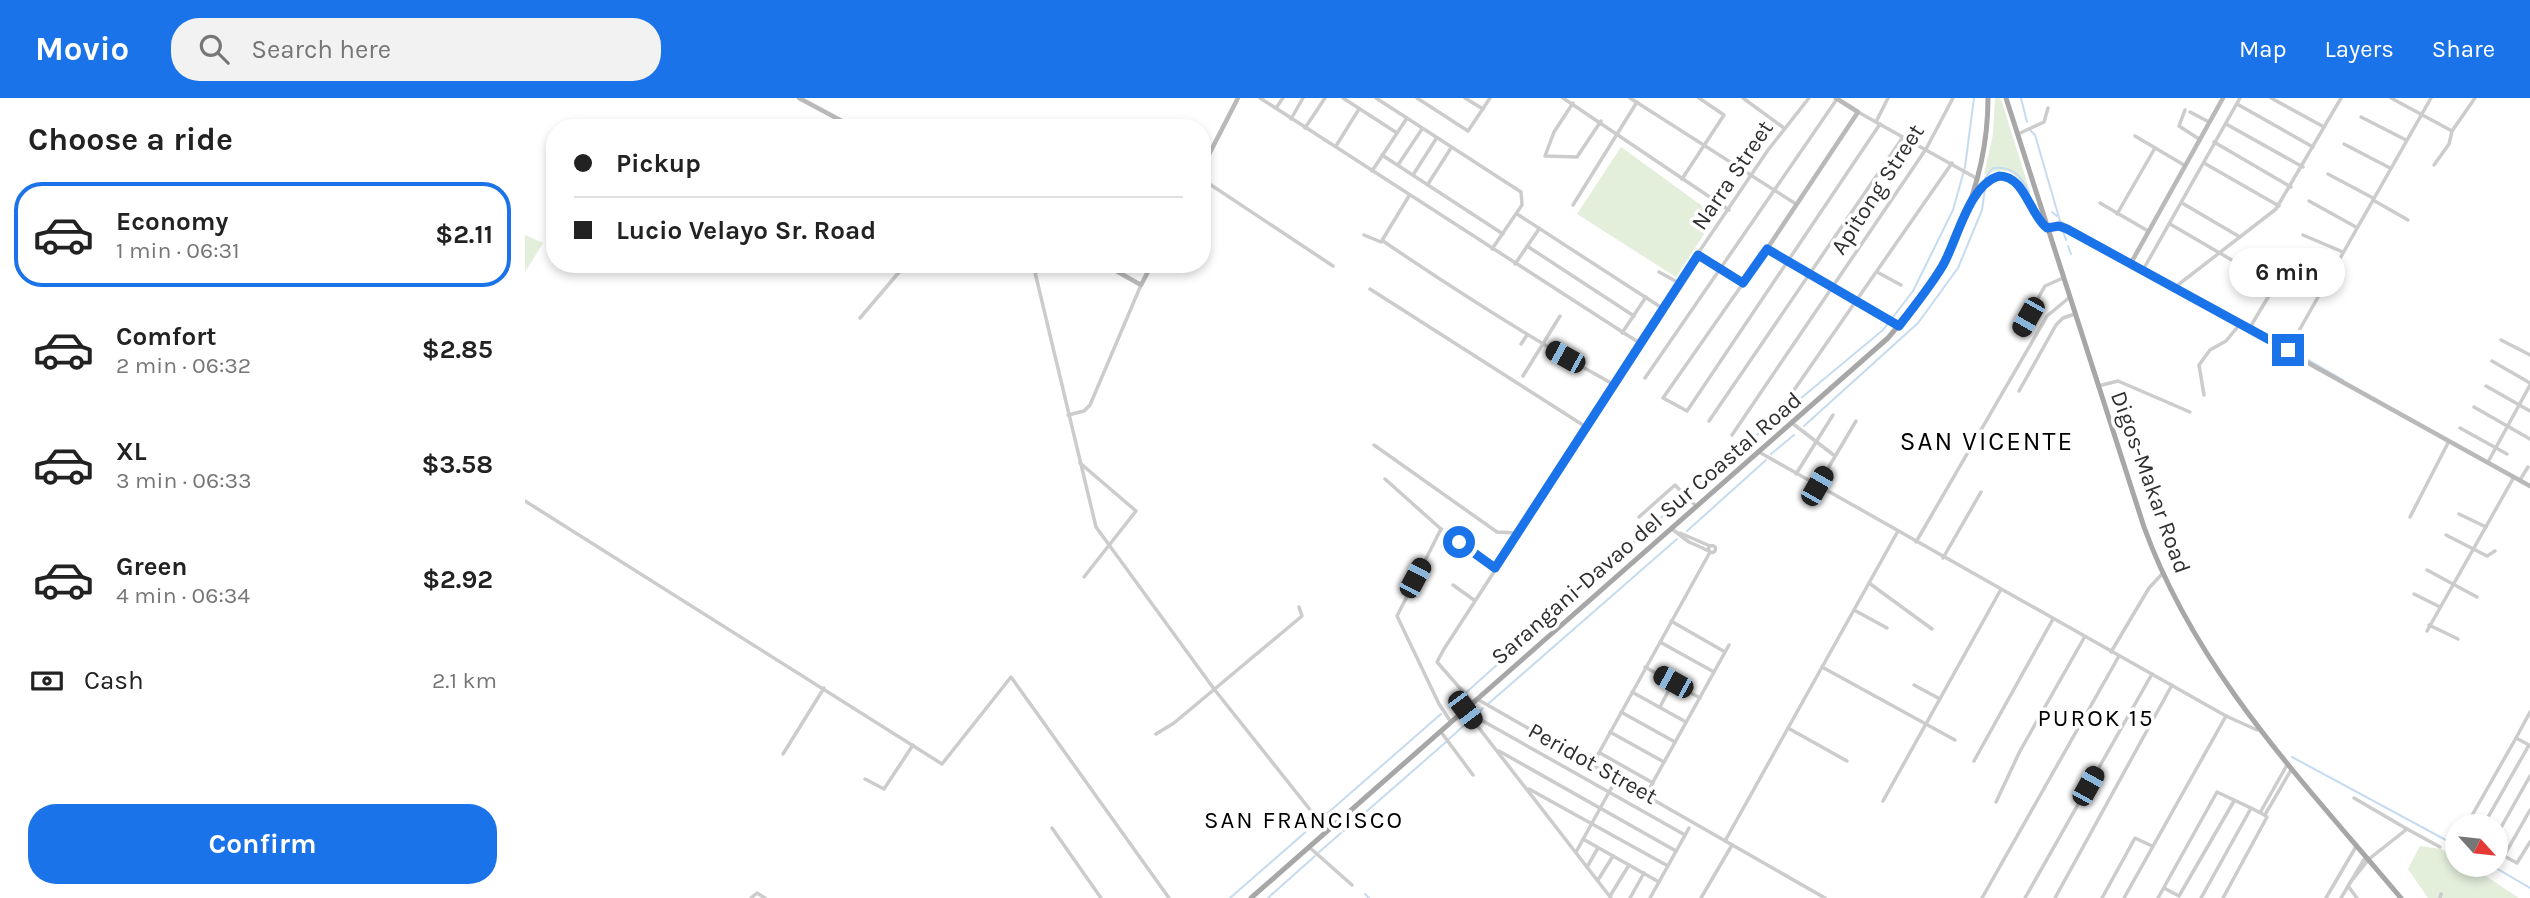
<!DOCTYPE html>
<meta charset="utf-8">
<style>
:root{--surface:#fff;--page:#f2f2f2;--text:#222;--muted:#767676;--line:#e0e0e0;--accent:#1a73e8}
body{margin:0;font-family:Karla,sans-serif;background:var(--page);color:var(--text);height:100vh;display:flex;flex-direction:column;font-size:26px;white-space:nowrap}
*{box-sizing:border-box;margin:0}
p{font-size:23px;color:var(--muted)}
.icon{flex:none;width:38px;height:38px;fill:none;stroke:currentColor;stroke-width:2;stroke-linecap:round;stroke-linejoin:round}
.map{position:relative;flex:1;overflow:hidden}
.drawer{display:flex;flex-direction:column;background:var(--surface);width:525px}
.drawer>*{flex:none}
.hud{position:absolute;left:21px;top:21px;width:665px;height:154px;border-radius:28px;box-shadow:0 4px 10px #0003;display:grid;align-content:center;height:154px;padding:0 28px;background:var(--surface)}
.needle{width:46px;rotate:117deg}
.tools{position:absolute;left:1920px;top:716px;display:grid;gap:14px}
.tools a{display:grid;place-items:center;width:63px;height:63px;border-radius:50%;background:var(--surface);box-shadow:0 4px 10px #0003;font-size:35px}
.end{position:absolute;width:32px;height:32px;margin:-16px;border:9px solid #1a73e8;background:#fff;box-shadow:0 0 0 4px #fff}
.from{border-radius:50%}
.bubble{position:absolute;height:49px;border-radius:24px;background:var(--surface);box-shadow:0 4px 10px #0003;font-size:23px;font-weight:700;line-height:49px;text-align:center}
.car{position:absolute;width:21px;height:42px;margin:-21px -10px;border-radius:9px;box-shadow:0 0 5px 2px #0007;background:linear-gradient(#222 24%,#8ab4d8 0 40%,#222 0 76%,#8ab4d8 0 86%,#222 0)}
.hud b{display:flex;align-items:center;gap:24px;height:66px;font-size:26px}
.hud b+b{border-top:2px solid var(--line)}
.hud i{width:18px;height:18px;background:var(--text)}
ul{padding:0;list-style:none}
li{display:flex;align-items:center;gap:21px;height:105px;margin:0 14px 10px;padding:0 14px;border:4px solid transparent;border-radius:28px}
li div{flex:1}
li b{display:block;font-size:26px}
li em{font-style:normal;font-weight:700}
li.selected{border-color:var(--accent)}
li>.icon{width:63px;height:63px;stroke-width:1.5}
h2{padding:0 28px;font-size:32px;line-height:84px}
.pay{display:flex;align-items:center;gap:18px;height:77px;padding:0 28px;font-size:26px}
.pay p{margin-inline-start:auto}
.cta{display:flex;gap:14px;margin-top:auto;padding:14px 28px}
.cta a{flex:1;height:80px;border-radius:28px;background:var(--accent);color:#fff;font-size:28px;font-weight:700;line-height:80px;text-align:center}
header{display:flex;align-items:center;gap:42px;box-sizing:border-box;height:98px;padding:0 35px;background:var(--accent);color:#fff}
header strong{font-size:33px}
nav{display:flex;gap:38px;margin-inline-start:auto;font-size:24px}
.search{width:490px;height:63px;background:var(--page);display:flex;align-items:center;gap:18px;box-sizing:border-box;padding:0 24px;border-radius:28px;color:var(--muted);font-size:26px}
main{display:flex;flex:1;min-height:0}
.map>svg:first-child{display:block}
.green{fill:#e3eedb}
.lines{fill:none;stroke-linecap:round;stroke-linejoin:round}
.stream{stroke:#c6dbef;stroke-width:2}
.street{stroke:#ccc;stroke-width:3.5}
.secondary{stroke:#b9b9b9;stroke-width:4.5}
.primary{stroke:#a7a7a7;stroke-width:5}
.route{stroke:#1a73e8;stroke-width:9}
.labels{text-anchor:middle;stroke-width:7;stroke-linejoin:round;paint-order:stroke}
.street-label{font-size:23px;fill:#2f2f2f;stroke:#fff}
.neighbourhood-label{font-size:24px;letter-spacing:2px;fill:#000;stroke:#fff}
.quarter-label{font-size:26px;letter-spacing:2px;fill:#000;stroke:#fff}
</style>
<header>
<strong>Movio</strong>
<div class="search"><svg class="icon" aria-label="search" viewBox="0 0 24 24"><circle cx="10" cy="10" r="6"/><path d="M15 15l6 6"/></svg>Search here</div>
<nav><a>Map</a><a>Layers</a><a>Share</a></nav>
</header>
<main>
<section class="drawer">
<h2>Choose a ride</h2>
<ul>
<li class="selected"><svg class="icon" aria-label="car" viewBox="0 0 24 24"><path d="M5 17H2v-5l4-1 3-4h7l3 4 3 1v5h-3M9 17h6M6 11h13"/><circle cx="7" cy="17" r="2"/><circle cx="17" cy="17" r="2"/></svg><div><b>Economy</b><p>1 min · 06:31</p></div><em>$2.11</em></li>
<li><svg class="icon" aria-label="car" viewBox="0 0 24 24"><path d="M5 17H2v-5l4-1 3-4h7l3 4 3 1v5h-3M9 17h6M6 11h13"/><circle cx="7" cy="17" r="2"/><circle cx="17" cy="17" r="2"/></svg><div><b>Comfort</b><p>2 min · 06:32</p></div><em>$2.85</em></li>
<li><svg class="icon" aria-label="car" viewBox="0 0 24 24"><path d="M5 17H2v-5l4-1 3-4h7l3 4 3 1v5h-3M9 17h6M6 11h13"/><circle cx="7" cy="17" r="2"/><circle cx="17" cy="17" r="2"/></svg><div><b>XL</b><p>3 min · 06:33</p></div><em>$3.58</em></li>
<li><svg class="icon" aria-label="car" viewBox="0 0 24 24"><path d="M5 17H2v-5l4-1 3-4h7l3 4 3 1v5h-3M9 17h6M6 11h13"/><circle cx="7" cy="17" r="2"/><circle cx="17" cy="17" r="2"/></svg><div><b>Green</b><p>4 min · 06:34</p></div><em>$2.92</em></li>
</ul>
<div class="pay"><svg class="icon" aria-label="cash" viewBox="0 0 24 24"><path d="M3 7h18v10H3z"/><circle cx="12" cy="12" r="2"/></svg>Cash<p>2.1 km</p></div>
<div class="cta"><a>Confirm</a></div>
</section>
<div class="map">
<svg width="2005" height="800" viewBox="0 0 2005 800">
<rect width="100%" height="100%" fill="#fff"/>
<g class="green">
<path d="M1470 0H1475L1477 4 1506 97C1487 79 1491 65 1459 77L1468 36Z"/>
<path d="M1096 49 1191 118 1151 179 1052 116Z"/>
<path d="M0 137 18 145 0 174Z"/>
<path d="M1895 748 1916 751 1932 760V766L1944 767 1994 800H1903L1883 771Z"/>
</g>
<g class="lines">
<g class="stream">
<path d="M1496 0 1502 24"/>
<path d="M1505 32 1510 37 1535 123 1604 162"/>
<path d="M1460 80 1468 70C1488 68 1496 78 1504 94"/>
<path d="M1527 114 1532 118"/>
<path d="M1538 133 1541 142"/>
<path d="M1543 148 1546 156"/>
<path d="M1609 165 1617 170"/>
<path d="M1620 171 1648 186"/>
<path d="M1656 190 1762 250"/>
<path d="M1766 252 1818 282"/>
<path d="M1279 328 1393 225 1433 170 1457 112 1460 90"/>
<path d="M1246 356 1269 337"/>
<path d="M1162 433 1241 362"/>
<path d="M963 606 1152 441"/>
<path d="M925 609 1180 380 1358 232 1388 193 1428 112 1440 69 1449 0"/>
<path d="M955 613 958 610"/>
<path d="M949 618 951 617"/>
<path d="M924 641 945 622"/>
<path d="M1767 659 1932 748"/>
<path d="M797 720 916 616"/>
<path d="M819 733 921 644"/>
<path d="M793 755 816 735"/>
<path d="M1964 766 2005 790"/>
<path d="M840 796 844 800"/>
<path d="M705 800 792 724"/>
<path d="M743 800 790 758"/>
</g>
<g class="street">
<path d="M735 0 1113 244"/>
<path d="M818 0 872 35"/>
<path d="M851 0 996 94 997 107 967 151"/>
<path d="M892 0 943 33 965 0"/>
<path d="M940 0 958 11"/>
<path d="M1038 0 1204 112"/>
<path d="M1105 0 1271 106"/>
<path d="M1218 0 1259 30"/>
<path d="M1746 0 1799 29"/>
<path d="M1866 0 1927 33 1950 0"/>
<path d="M1048 5 1029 34 1020 58 1052 59 1076 23"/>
<path d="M1712 6 1788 49"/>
<path d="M751 10 758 0"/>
<path d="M1660 12 1654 28 1674 41"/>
<path d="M1333 14 1451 80"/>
<path d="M1665 14 1684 24"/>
<path d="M1836 19 1881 42"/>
<path d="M766 21 778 0"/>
<path d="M1351 24 1363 0"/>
<path d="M1701 26 1778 69"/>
<path d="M780 30 800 0"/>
<path d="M1493 36 1519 24 1523 10"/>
<path d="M1610 38 1659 67"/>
<path d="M1689 44 1766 89"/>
<path d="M1819 46 1865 70"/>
<path d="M811 48 834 11"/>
<path d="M857 57 978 136"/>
<path d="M1679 65 1754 108"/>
<path d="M873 67 897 31"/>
<path d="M1909 67 1924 46 1927 33"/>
<path d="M847 73 882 20"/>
<path d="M1803 76 1848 100"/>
<path d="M888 77 911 41"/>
<path d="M677 81 808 168"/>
<path d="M1157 81 1199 17 1174 0"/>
<path d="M903 86 926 50"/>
<path d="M1848 102 1883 122"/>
<path d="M1784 103 1831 129"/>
<path d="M1575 105 1623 133"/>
<path d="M1657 105 1715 139"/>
<path d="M1048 107 1112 4"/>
<path d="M992 116 1137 210"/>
<path d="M1592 116 1630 50"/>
<path d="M1645 126 1717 168 1733 156H1745L1801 184"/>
<path d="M839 137 856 144 884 98"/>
<path d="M1778 137 1818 154"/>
<path d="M858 143C933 194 1008 242 1088 286"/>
<path d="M1002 148 1109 218"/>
<path d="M1242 151 1138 300 1162 313 1355 26"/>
<path d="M1173 157 1218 185"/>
<path d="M508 166 571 429 689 591 802 733"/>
<path d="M990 166 1014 131"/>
<path d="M1618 172 1715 0"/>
<path d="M1134 174 1154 185"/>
<path d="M1352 174 1376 187"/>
<path d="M1649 190 1751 111 1816 0"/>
<path d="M845 191 1061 329"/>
<path d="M335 220 381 166"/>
<path d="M1724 231 1748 191"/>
<path d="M1097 235 1121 199"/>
<path d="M1493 235 1520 188 1538 180"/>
<path d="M1976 242 2005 257"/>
<path d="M996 246 1002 237"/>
<path d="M1763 252 1906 0"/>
<path d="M1967 263 2005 285"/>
<path d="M998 278 1035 218"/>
<path d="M1120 280 1312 1"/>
<path d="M1573 288 1593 283 1665 314"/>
<path d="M1961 288 2005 313"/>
<path d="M1494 293 1531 227 1538 220 1550 216"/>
<path d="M1679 297 1674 267 1685 252 1701 243 1715 226"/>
<path d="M1260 305 1427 65"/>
<path d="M1949 309 2005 341"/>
<path d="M543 317 559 313 565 307 616 187"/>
<path d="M1184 323 1378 39"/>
<path d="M1267 325 1310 358"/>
<path d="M1935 330 1982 356"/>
<path d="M1207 337 1401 51 1428 0"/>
<path d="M849 347 972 434 992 435"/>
<path d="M1234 354 1701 618 1732 632"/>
<path d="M1963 364 2005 287"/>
<path d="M555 365 611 413 559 479"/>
<path d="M1271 376 1308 317"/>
<path d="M860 381 916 431 970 469"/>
<path d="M1995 382 2003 369"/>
<path d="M1292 389 1331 323"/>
<path d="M0 403 417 666 486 579 644 800"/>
<path d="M1934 416 1961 429"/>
<path d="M1114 419 1150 387 1172 409"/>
<path d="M1885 419 1924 343"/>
<path d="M916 431 872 518 914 606 926 624"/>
<path d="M1147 431 1164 444 1184 453"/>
<path d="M1155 435 1185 448"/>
<path d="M1921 437 1962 458 1970 453"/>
<path d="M1391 444 1522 218 1545 199"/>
<circle cx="1187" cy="451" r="3.5"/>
<path d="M1418 460 1456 394"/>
<path d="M1902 472 1952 499"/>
<path d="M1344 485 1407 531"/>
<path d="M928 487 949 502"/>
<path d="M1889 496 1915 509"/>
<path d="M1329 512 1362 530"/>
<path d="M1146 523 1200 554"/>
<path d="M1904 527 1933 541"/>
<path d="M1902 533 1989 379"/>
<path d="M1135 544 1189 574"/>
<path d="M1586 554 1624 490 1637 476"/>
<path d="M1120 569 1175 600"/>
<path d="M1297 569 1430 642"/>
<path d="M1389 587 1415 601"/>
<path d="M1107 594 1161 624"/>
<path d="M952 601 1300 800"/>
<path d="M947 604 912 564 919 551 1083 298 1113 244 1243 52 1284 0"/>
<path d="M946 607 958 623 1160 737"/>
<path d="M1135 609 1148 584"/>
<path d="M940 612 1086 800"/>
<path d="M1096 614 1150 644"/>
<path d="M1263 630 1322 663"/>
<path d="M916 634 948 677"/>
<path d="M1085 634 1139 664"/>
<path d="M631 636 649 625 777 518 774 509"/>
<path d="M1991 640 2005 614"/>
<path d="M974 653 1151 753"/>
<path d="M1075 655 1128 685"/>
<path d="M258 656 299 590"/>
<path d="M1070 662 1185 454"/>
<path d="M1449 663 1528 521"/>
<path d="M340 681 359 691 388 647"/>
<path d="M1004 691 1143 768"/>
<path d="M1123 693 1204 547"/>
<path d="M1358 703 1475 493"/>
<path d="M1471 704 1495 653 1559 540"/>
<path d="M1736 713 1762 667"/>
<path d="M1741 715 1766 672"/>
<path d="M1941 728 1991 640 2004 647 1958 728"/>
<path d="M527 730 576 800"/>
<path d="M1882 731 1915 749"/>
<path d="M1970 740 2005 678"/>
<path d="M1058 741 1134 784"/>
<path d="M1200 743 1373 433"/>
<path d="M784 749 827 787"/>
<path d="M1970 753 1992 765 2005 744"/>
<path d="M1051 754 1088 687"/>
<path d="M1979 758 2005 712"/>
<path d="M1062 769 1073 750"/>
<path d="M1073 782 1088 758"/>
<path d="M1824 786 1844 761 1882 731 1829 700"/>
<path d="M1823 788 1832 800"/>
<path d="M1639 790 1654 798 1709 703"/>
<path d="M1085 798 1104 767"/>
<path d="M226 800 232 795 240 800"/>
<path d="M1105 800 1119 775"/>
<path d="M1125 800 1164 730"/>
<path d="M1176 800 1207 747"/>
<path d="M1457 800 1594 558"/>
<path d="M1500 800 1627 576"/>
<path d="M1530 800 1647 587"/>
<path d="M1577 800 1610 740 1627 748"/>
<path d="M1599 800 1701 618"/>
<path d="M1633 800 1692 694C1702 699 1739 715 1742 719L1698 800"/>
<path d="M1676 800 1725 712"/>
<path d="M1801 800 1832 747"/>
<path d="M1816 800 1840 760"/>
<path d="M1915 800 1916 796"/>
</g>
<g class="secondary">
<path d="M274 0 330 30"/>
<path d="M1311 0 1333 14 1242 151 1374 228"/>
<path d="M677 70 713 0"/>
<path d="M1522 129 1534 128 1542 131 2005 388"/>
<path d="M1606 165 1698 0"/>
<path d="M579 166 616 187 627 166"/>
</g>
<g class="primary">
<path d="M1481 0 1619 429C1672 575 1778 683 1876 800"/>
<path d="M1446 106 1464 82 1482 78C1502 89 1504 117 1522 129"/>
<path d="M726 800 1363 240C1422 173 1463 91 1463 0"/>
</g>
</g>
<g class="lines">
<path class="route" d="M934 444 970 470 1173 157 1218 185 1242 151 1374 228C1389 209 1404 190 1417 169 1432 144 1443 87 1474 78 1500 78 1504 116 1522 130L1534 128 1542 131 1763 252"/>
</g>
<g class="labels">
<g class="street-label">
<text transform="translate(1207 77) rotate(-56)" y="8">Narra Street</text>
<text transform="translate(1352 91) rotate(-57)" y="8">Apitong Street</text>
<text transform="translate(1626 384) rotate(70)" y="8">Digos-Makar Road</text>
<text transform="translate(1121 430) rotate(-41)" y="8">Sarangani-Davao del Sur Coastal Road</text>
<text transform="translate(1068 665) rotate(29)" y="8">Peridot Street</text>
</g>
<g class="neighbourhood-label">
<text x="1571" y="628">PUROK 15</text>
<text x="779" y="730">SAN FRANCISCO</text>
</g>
<g class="quarter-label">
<text x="1462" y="352">SAN VICENTE</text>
</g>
</g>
</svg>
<div class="tools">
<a><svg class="needle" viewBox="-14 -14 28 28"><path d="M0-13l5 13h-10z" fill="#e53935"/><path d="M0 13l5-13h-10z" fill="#767676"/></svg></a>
</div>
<i class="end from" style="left:934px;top:444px"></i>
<i class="end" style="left:1763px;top:252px"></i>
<div class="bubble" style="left:1704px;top:150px;width:116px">6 min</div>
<i class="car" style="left:1503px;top:219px;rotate:210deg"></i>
<i class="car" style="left:1040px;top:259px;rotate:299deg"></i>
<i class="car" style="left:1292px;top:388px;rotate:30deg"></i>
<i class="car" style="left:890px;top:480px;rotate:28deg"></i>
<i class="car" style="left:1148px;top:584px;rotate:299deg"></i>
<i class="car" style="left:940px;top:612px;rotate:143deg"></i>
<i class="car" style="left:1563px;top:688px;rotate:29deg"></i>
<div class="hud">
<b><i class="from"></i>Pickup</b>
<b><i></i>Lucio Velayo Sr. Road</b>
</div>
</div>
</main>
